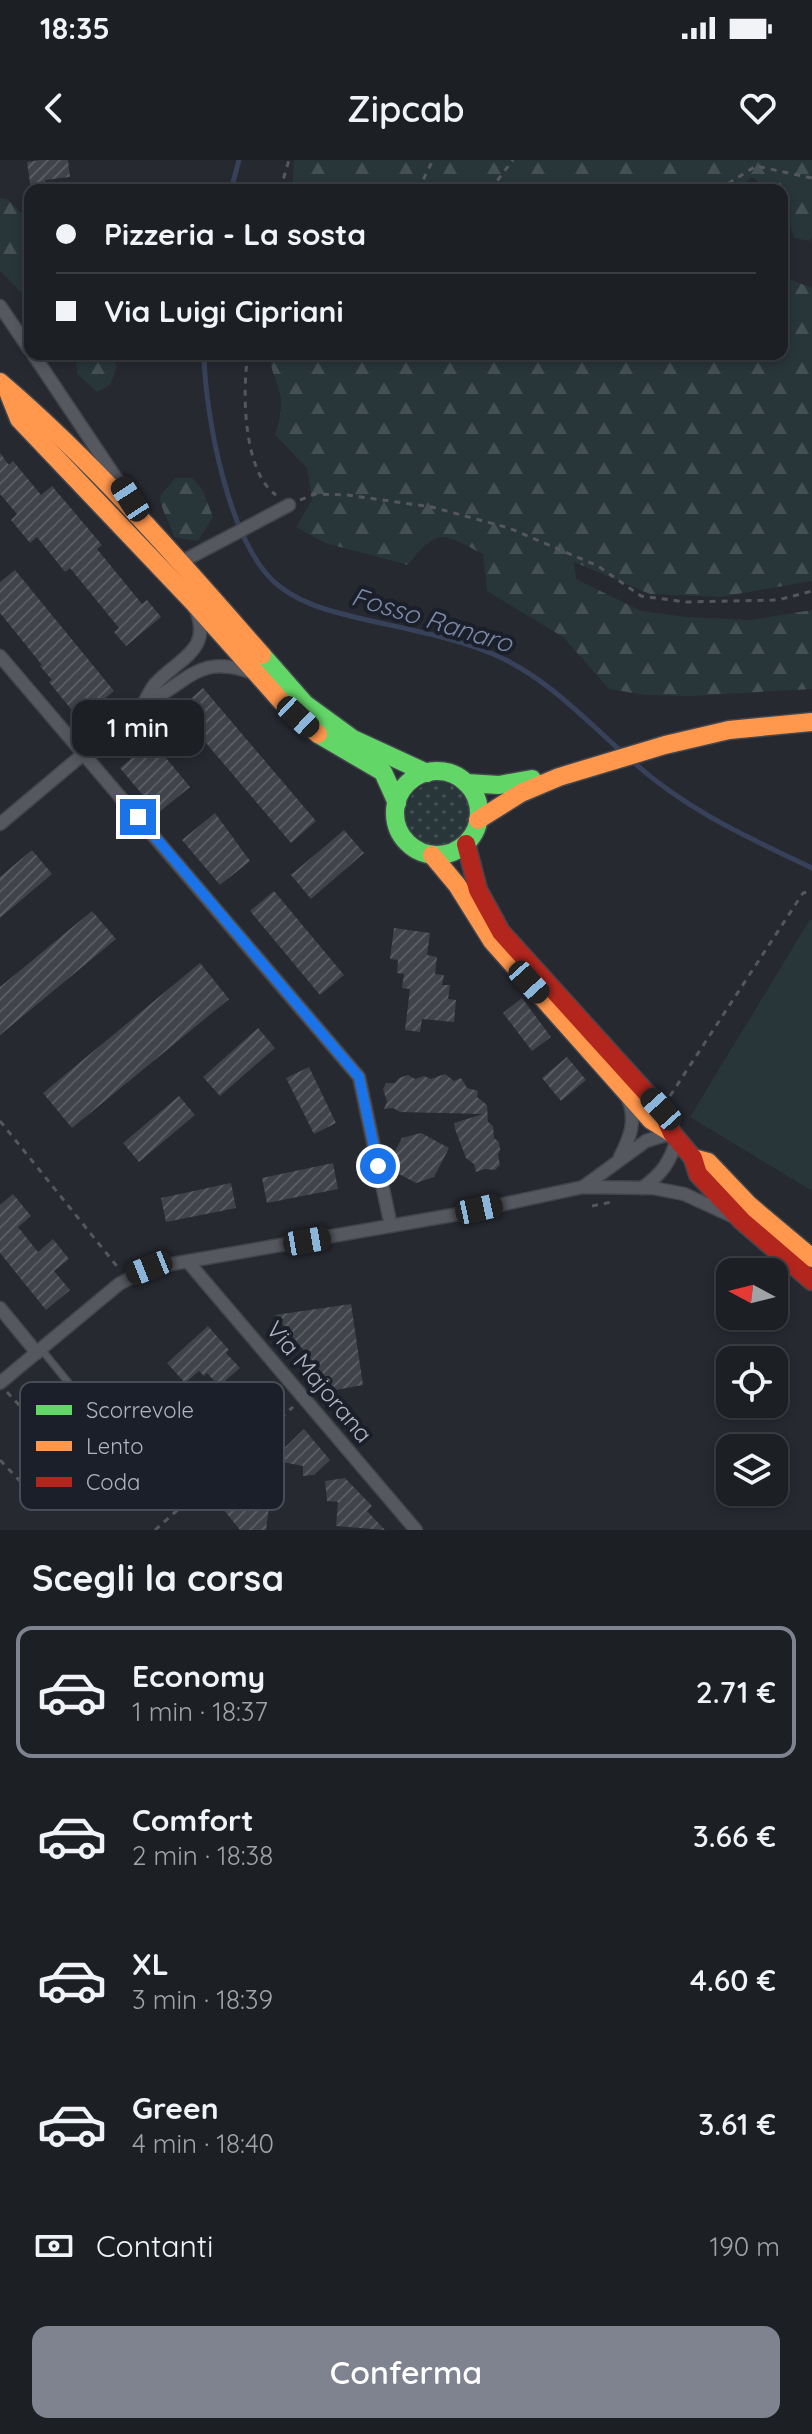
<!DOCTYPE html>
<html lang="it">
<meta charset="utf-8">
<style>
:root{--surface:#1c1f24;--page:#25272c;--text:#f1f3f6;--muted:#a0a2a6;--line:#3a3d41;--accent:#7f838f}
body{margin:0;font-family:Quicksand,sans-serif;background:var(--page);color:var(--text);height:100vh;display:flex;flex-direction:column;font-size:30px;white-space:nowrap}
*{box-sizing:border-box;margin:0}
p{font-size:26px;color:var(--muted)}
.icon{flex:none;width:44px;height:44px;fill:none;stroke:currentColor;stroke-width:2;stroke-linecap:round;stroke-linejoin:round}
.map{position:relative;height:1370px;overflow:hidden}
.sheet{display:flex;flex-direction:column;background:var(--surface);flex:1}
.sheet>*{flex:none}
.top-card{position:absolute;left:24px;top:24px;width:764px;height:176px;border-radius:16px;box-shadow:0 4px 12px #0003,0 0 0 2px var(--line);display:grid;align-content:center;height:176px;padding:0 32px;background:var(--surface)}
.needle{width:52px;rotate:277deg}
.buttons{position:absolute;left:716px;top:1098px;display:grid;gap:16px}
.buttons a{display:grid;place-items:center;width:72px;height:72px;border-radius:16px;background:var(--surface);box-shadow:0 4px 12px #0003,0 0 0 2px var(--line);font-size:40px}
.end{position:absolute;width:36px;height:36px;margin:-18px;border:10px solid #1a73e8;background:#fff;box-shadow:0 0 0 4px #fff}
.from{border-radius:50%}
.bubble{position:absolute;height:56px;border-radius:16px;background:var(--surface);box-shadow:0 4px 12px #0003,0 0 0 2px var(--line);font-size:26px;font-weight:600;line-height:56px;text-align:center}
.car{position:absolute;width:24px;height:48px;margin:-24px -12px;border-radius:10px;box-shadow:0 0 6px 2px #0007;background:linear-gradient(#222 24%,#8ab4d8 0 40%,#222 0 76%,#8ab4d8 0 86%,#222 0)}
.top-card b{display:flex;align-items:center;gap:28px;height:76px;font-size:30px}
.top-card b+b{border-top:2px solid var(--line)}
.top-card i{width:20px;height:20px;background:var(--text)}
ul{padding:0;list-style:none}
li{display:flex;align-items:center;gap:24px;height:132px;margin:0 16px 12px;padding:0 16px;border:4px solid transparent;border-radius:16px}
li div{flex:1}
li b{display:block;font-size:30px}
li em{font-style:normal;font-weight:600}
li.on{border-color:var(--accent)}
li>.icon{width:72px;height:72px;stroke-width:1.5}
h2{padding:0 32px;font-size:36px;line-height:96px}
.pay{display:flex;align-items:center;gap:20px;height:88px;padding:0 32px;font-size:30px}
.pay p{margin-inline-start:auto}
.action{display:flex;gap:16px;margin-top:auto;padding:16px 32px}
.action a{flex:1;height:92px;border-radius:16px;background:var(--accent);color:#fff;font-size:32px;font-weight:600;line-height:92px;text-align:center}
.status{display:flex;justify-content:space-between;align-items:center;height:56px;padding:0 40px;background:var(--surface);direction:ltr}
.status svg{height:22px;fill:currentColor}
header{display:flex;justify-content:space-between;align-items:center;height:104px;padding:0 32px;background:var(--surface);font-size:36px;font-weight:600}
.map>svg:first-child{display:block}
.grass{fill:url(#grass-dots)}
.forest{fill:url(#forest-firs)}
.park{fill:#283539}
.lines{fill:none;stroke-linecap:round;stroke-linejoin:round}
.stream{stroke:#374159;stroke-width:5}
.building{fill:url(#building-hatch)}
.lane-casing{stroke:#42444a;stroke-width:9}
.street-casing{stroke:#42444a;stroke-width:15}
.fast-casing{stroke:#43464d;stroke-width:21}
.slow-casing{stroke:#43464d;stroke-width:21}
.jam-casing{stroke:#43464d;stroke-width:21}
.path{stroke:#54575c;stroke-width:3;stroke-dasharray:6 6;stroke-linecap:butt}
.lane{stroke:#55585f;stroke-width:6}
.street{stroke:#55585f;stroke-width:12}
.fast{stroke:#63d668;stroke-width:18}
.slow{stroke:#ff974d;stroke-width:18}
.jam{stroke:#b3261e;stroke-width:18}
.route{stroke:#1a73e8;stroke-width:10}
.labels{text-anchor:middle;stroke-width:8;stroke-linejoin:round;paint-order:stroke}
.street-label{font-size:24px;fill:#afb4c2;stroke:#1b1f2a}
.water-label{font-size:26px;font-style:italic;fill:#7b88a8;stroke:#1b1f2a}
.key{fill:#1b1f2a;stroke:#474c58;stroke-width:2}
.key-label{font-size:22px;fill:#afb4c2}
</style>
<div class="status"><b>18:35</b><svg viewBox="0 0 49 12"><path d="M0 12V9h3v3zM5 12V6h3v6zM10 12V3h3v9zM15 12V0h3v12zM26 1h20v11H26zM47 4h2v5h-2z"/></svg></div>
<header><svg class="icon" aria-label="back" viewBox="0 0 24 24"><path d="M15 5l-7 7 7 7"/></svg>Zipcab<svg class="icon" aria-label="heart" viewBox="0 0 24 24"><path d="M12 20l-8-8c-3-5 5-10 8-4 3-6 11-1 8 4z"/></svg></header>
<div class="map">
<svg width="812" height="1370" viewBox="0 0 812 1370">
<defs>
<pattern id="grass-dots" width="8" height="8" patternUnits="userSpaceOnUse" patternTransform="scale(2)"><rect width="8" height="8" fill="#283539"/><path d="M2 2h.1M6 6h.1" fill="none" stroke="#455054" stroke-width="1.8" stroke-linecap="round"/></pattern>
<pattern id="forest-firs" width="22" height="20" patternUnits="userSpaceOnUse" patternTransform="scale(2)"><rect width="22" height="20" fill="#283539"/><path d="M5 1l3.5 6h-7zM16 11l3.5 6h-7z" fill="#455054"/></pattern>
<pattern id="building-hatch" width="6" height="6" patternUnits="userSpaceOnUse" patternTransform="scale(2)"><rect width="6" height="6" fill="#404349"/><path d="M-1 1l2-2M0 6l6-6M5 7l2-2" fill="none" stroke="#595c62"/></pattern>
</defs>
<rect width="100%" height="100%" fill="#262930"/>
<circle class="grass" cx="438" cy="654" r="32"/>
<g class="forest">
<path d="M294 0H812V77L810 81 794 78C790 61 782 47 782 30H768L752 17 738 30H292Z"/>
<path d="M0 38 7 39 30 61V137H26L0 111Z"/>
<path d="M782 116 812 128V421L720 437 650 434 574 402 576 419 641 451 687 457 752 460 812 450V529L690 536 645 535 609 529 563 477 487 431 483 394C443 374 438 366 408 405L325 383 296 367 312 340 307 308 275 275C279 262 283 247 280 234 277 219 269 209 271 194H782Z"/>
<path d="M76 194H112L117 208 110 225 97 232 77 214Z"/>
<path d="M175 318H192L203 331 213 357 198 381 174 377C170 362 161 351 160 336Z"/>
</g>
<path class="park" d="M810 759 812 760V1031L690 957Z"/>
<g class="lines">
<g class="stream">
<path d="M231 30 239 0"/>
<path d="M204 194C205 255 229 387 279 426 293 437 311 445 328 450 382 466 441 472 493 494 543 515 583 557 623 593"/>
<path d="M630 599C684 649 747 677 812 708"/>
</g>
</g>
<g class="building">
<path d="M40 0H68L70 17 45 20 46 30H31L27 2Z"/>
<path d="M0 293 9 305 13 301 41 335 52 326 102 385 97 389 142 444 147 440 161 457 126 486 114 472 119 468 70 408 65 412 37 377 30 383 11 360 17 354 0 334Z"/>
<path d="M15 410 114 531 79 559 49 522 52 520 40 506 42 505 0 453V422Z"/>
<path d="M203 528 316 661 291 683 178 550Z"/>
<path d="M152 581 190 627 158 653 120 608Z"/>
<path d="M215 653 250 701 220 725 182 680Z"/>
<path d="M344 670 364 693 311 739 291 715Z"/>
<path d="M32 690 52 714 0 758V717Z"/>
<path d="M274 731 344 815 320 835 250 751Z"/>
<path d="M92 751 116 779 0 875V827Z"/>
<path d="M394 768 430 773 427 795 437 797 435 814 444 815 442 825H450L448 839 456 840 454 862 422 859 420 872 405 870 410 829 402 828 404 814 397 813 398 800 390 799Z"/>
<path d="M200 803 229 839 72 968 43 933Z"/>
<path d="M522 838 551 877 532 891 503 853Z"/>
<path d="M258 868 275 888 220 936 203 917Z"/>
<path d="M567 897 586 920 561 941 542 918Z"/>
<path d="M309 907 336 963 314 974 286 918Z"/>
<path d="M445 914 454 921 461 918 467 928 478 931 477 937 487 945 488 962 493 966 494 978 499 982 500 990 498 994 500 1005 495 1010 485 1009 476 1012 474 1004 466 998 455 969 454 963 483 954 400 952 393 948 384 949 387 942 383 929 386 923H395L399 918 408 915 415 919 424 916 431 919Z"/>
<path d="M179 936 195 955 139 1002 123 983Z"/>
<path d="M421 973 449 988 434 1017 416 1023 399 1014 393 995 402 978Z"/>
<path d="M333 1003 338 1029 267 1043 262 1018Z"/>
<path d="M231 1023 236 1048 166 1062 161 1038Z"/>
<path d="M13 1034 31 1056 18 1067 38 1092 53 1079 69 1099 54 1111 70 1130 46 1150 0 1093V1045Z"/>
<path d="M351 1144 363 1225 336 1230 275 1155Z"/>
<path d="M208 1166 229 1190 226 1193 240 1208 219 1226 207 1213 204 1216 199 1211 185 1223 167 1203Z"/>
<path d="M304 1269 330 1300 314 1315 303 1316V1306L272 1300Z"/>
<path d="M254 1311 265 1313 262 1345 269 1347 266 1370H240L219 1344Z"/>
<path d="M345 1318 372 1346 367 1351 385 1370 336 1366 338 1342 327 1341 325 1321Z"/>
</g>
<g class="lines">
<defs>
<path id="lane" d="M41 1189 111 1275"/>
<g id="street">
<path d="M0 146 30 190"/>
<path d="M33 194 130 339"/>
<path d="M181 402 289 345"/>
<path d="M0 496 359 917 391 1066"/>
<path d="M143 544C148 537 151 527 157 522 180 498 212 490 196 450"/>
<path d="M0 664 143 544C189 524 197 492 253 513"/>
<path d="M620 997C630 978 637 960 628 939"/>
<path d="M583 1027 646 981 672 973"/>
<path d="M642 1028C662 1014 670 1002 677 979"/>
<path d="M189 1103 416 1370"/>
<path d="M0 1148 37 1193"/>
<path d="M0 1223 119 1124 149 1108 453 1055 583 1027 653 1028 684 1034 732 1056"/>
</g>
<g id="fast">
<path d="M262 495 305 544 353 579 427 613"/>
<path d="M318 574 383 612 397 643"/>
<circle cx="437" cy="653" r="42"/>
<path d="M466 623 499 625 532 619"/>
</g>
<g id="slow">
<path d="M0 222C96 304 179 400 262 495"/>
<path d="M9 234 19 259 193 442 282 542 318 574"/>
<path d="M478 660 521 633 559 617 665 585 729 570 812 562"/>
<path d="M432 695 457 725 492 781 651 960 672 973"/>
<path d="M693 998 708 1002 749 1045 812 1098"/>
</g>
<path id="jam" d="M466 684 478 730 501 772 661 949 672 973 693 998 698 1014 742 1061 812 1121"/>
</defs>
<use href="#lane" class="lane-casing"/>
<use href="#street" class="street-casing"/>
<use href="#fast" class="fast-casing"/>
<use href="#slow" class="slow-casing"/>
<use href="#jam" class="jam-casing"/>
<g class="path">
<path d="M280 30 289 0"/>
<path d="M418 30 433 0"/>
<path d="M490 30 513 0"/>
<path d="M718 30 756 6 812 18"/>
<path d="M248 194C242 231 243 312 276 335"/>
<path d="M300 340 315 334 347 335 432 347 509 368 598 406 641 436 686 442 778 440 812 431"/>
<path d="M670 936 803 733 812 731"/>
<path d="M0 961 120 1110"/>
<path d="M592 1046 612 1042"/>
<path d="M7 1232 59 1288"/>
<path d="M0 1300 35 1337"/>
<path d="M20 1322 86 1264"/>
<path d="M155 1370 293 1247"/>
</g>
<use href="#lane" class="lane"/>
<use href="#street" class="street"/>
<use href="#fast" class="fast"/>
<use href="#slow" class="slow"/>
<use href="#jam" class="jam"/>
</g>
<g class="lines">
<path class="route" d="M138 657 359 917 378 1006"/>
</g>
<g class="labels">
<g class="street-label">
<text transform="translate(319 1222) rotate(50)" y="8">Via Majorana</text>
</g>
<g class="water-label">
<text transform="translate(432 460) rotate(17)" y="9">Fosso Ranaro</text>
</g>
</g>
<rect x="20" y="1222" width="264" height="128" rx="12" class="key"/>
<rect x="36" y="1245" width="36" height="10" fill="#63d668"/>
<rect x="36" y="1281" width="36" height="10" fill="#ff974d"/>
<rect x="36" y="1317" width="36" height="10" fill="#b3261e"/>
<g class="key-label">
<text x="86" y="1258">Scorrevole</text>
<text x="86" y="1294">Lento</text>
<text x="86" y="1330">Coda</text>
</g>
</svg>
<div class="buttons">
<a><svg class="needle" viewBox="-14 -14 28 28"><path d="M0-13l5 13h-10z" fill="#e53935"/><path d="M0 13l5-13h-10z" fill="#a0a2a6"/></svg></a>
<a><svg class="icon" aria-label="locate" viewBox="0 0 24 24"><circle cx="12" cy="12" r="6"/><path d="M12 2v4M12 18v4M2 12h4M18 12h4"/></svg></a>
<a><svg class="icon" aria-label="layers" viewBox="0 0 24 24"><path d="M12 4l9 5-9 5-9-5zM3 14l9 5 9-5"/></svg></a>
</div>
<i class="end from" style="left:378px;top:1006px"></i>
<i class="end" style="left:138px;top:657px"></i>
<div class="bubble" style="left:72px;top:540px;width:132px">1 min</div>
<i class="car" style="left:130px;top:339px;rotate:327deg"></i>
<i class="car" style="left:298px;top:557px;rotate:133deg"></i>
<i class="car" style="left:529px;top:822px;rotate:138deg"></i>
<i class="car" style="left:661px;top:949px;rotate:318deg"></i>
<i class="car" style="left:479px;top:1049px;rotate:78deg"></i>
<i class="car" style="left:307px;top:1081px;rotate:80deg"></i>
<i class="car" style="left:149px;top:1108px;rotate:248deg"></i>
<div class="top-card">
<b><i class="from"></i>Pizzeria - La sosta</b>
<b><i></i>Via Luigi Cipriani</b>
</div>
</div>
<section class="sheet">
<h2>Scegli la corsa</h2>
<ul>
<li class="on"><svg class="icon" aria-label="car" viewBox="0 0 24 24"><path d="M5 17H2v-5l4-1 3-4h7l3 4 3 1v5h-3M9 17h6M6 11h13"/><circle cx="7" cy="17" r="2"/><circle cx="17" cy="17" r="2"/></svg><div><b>Economy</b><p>1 min · 18:37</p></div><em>2.71 €</em></li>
<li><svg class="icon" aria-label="car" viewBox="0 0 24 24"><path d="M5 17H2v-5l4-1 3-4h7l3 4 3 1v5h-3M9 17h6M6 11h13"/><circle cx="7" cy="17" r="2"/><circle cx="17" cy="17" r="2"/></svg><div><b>Comfort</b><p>2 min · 18:38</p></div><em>3.66 €</em></li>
<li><svg class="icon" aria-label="car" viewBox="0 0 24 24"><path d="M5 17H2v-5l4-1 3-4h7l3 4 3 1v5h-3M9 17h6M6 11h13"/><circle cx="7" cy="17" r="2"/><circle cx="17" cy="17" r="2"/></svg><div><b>XL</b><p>3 min · 18:39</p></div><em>4.60 €</em></li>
<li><svg class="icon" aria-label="car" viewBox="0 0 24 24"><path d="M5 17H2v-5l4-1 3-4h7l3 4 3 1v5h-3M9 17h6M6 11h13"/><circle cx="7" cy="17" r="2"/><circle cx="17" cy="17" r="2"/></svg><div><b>Green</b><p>4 min · 18:40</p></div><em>3.61 €</em></li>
</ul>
<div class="pay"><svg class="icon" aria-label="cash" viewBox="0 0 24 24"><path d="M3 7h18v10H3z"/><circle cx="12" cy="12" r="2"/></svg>Contanti<p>190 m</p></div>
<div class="action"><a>Conferma</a></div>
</section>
